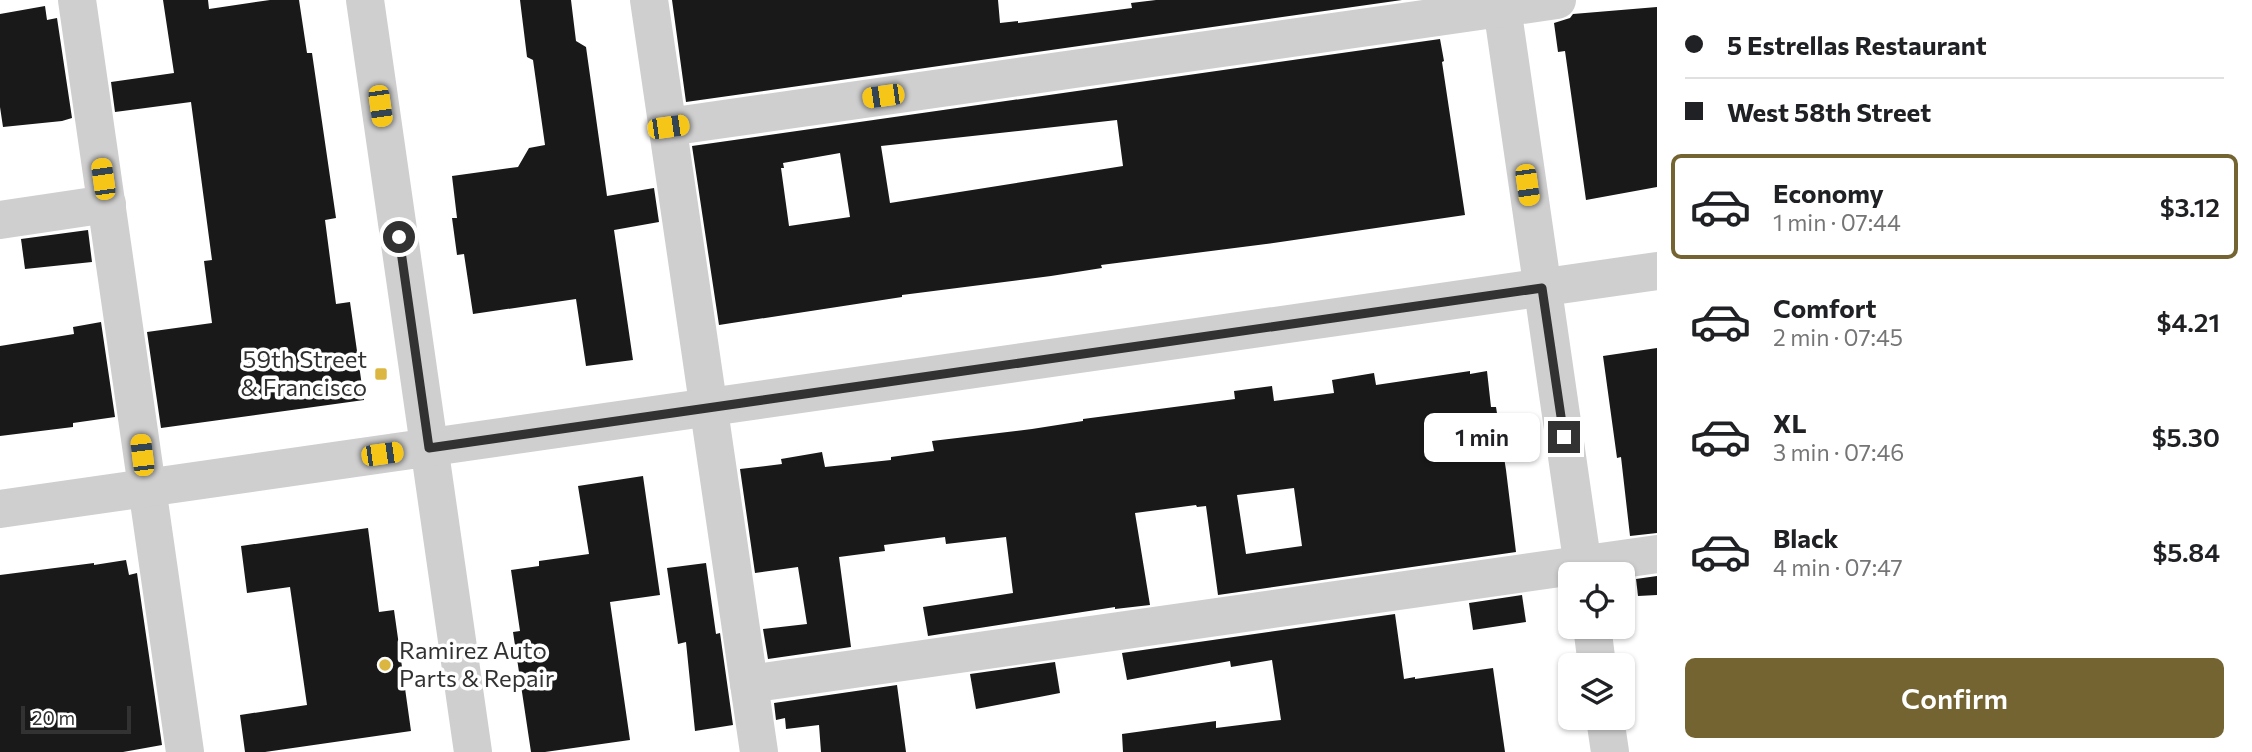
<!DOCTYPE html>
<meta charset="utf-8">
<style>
:root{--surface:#fff;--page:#f2f2f2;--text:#202124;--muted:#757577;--line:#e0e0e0;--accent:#746432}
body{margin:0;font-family:Commissioner,sans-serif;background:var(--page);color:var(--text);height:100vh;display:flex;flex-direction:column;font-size:26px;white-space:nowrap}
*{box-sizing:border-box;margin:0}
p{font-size:23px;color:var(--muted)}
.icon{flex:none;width:38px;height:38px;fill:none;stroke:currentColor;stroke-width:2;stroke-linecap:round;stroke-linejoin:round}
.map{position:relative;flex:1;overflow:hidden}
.drawer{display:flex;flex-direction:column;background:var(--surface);width:595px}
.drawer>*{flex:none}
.banner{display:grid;align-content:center;height:154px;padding:0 28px;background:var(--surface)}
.fabs{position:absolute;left:1558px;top:562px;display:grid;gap:14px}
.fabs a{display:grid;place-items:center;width:77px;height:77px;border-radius:10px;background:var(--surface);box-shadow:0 2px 5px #0004;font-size:35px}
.scale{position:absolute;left:21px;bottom:18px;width:110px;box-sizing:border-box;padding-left:7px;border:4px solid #323232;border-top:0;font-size:19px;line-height:24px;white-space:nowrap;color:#323232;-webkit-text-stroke:5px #fff;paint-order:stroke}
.end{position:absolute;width:32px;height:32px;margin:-16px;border:9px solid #323232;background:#fff;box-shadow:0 0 0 4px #fff}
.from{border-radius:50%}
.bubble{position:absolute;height:49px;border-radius:10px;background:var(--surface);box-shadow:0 2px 5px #0004;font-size:23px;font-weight:600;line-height:49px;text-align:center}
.car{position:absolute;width:21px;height:42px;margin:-21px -10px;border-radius:9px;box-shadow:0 0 5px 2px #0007;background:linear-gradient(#f5c518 24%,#345 0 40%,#f5c518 0 76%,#345 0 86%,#f5c518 0)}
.banner b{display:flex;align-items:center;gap:24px;height:66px;font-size:26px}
.banner b+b{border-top:2px solid var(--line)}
.banner i{width:18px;height:18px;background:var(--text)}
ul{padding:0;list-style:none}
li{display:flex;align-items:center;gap:21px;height:105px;margin:0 14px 10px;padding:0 14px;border:4px solid transparent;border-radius:10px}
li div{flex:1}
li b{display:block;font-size:26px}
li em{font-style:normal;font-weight:600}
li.selected{border-color:var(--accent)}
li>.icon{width:63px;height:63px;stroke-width:1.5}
.button{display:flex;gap:14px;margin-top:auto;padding:14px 28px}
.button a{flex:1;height:80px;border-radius:10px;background:var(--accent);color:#fff;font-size:28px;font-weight:600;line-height:80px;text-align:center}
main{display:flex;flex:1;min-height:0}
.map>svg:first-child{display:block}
.building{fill:#191919;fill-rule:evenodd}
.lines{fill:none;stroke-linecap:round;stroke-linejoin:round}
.minor{stroke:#cfcfcf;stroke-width:38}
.route{stroke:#323232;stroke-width:9}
.poi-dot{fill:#dbb742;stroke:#fff;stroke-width:2.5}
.labels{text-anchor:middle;stroke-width:7;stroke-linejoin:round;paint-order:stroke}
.poi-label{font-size:24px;fill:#323232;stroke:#fff;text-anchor:end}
</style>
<main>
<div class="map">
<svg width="1657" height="752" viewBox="0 0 1657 752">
<rect width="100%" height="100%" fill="#fff"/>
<g class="building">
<path d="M163 0H208L209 9 270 0H299L307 53H312L336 218 325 220 336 304 350 302 364 400 161 428 147 332 212 323 204 261 212 260 191 102 115 112 111 82 174 73Z"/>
<path d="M520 0H571L576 41 586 47 607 196 654 188 659 222 614 230 633 360 586 366 576 299 473 314 464 254 457 255 452 218H457L452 176 518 167 529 148 545 145 533 60 527 57Z"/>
<path d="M672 0H998L1000 23 1018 21V23L1132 8 1131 3 1156 0H1402L686 102Z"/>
<path d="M45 6 47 20 57 18 72 118 62 121 3 127 0 107V14Z"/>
<path d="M1657 7V187L1586 200 1565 51 1558 52 1554 23 1570 18 1573 14Z"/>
<path d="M1440 39 1444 61 1442 62 1465 215 1266 244 1101 265 1102 268 1051 276 902 295V297L719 325 692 146ZM1117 120 1123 166 890 203 881 146ZM840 153 850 217 789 226 781 168H784L783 163Z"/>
<path d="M88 230 92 262 25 269 21 239Z"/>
<path d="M101 322 115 417 73 423V427L0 436V346L74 334 73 327Z"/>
<path d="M1657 348V533L1630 536 1621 457 1617 458 1603 356Z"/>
<path d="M1470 371V374L1487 371 1491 407H1496L1506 470 1516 552 1218 595 1206 506 1197 507 1196 505 1135 513 1150 605 1115 609V607L928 636 923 607 1013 593 1006 537 946 544 945 537 884 545 885 551 839 557 851 647 768 659 763 629 807 624 798 567 755 573 740 469 782 464 781 459 822 452 825 467 891 460V457L934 451 932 441 1032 429 1083 421V419L1235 399 1234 391 1272 386 1274 401 1334 393 1332 380 1374 373 1376 385ZM1294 488 1302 546 1246 554 1237 495Z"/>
<path d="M643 476 660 595 610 602 630 740 545 752H531L513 632 520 631 511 570 539 566V561L589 554 578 486Z"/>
<path d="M368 528 379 612 394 610 411 731 265 752H245L240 715 307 705 290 587 247 593 241 546Z"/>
<path d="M126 560 129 575 137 573 162 745 123 752H0V575L94 563V565Z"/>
<path d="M706 563 716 634 720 633 733 725 695 731 686 642 678 644 667 568Z"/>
<path d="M1657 576V595L1638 596 1636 579Z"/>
<path d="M1522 595 1526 622 1473 630 1469 603Z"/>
<path d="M1395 614 1404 679 1415 677V679L1493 668 1505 752H1123L1122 734 1216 721V728L1281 720 1272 660 1231 667 1230 661 1127 680 1122 653Z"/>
<path d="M1055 662 1060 693 976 709 970 674Z"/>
<path d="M897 685 906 752H821L819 725 786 729 785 718 776 720 774 703Z"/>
</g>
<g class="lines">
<g class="minor">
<path d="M77 0 185 752"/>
<path d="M365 0 473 752"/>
<path d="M649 0 759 752"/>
<path d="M1501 0 1584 574"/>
<path d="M668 127 1557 0"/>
<path d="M0 220 107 204"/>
<path d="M0 509 1657 271"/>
<path d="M1592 626 1597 665"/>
<path d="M749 684 1657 554"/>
<path d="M1605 718 1610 752"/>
</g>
</g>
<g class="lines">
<path class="route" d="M399 237 429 448 1542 288 1564 437"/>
</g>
<g class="poi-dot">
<rect x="374" y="367" width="14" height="14" rx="3.5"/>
<circle cx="385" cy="665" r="7"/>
</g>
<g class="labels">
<g class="poi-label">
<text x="367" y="368">59th Street<tspan x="367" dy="28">&amp; Francisco</tspan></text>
<text x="399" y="659" text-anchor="start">Ramirez Auto<tspan x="399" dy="28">Parts &amp; Repair</tspan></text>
</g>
</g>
</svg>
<div class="fabs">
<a><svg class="icon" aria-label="locate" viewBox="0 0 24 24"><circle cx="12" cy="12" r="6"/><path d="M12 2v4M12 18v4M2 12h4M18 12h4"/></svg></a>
<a><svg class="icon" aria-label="layers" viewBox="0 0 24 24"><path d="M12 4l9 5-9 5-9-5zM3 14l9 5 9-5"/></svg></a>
</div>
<div class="scale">20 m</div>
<i class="end from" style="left:399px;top:237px"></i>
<i class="end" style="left:1564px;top:437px"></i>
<div class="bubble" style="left:1424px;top:413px;width:116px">1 min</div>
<i class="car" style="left:883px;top:96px;rotate:262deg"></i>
<i class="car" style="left:380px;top:106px;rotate:172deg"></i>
<i class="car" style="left:668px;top:127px;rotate:82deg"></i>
<i class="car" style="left:103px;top:179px;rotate:352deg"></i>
<i class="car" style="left:1527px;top:185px;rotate:172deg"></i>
<i class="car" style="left:382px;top:454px;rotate:82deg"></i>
<i class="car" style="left:142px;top:455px;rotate:353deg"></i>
</div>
<section class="drawer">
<div class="banner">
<b><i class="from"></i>5 Estrellas Restaurant</b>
<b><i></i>West 58th Street</b>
</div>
<ul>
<li class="selected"><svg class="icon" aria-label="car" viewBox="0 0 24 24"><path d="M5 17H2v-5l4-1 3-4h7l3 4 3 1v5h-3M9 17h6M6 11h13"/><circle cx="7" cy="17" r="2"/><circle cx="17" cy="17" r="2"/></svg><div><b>Economy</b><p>1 min · 07:44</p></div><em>$3.12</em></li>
<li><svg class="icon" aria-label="car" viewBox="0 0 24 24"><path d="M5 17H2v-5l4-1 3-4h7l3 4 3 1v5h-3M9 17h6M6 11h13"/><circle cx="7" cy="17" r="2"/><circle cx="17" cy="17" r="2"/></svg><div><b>Comfort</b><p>2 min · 07:45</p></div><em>$4.21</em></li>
<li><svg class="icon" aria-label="car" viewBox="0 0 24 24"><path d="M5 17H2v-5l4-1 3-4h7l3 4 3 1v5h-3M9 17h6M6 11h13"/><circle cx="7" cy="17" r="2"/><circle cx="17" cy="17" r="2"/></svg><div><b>XL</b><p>3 min · 07:46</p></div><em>$5.30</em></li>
<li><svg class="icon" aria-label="car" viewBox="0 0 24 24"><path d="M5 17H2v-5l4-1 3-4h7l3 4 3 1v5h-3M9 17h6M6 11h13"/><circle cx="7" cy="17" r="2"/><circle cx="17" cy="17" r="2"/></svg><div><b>Black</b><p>4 min · 07:47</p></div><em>$5.84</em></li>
</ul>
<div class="button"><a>Confirm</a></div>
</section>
</main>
